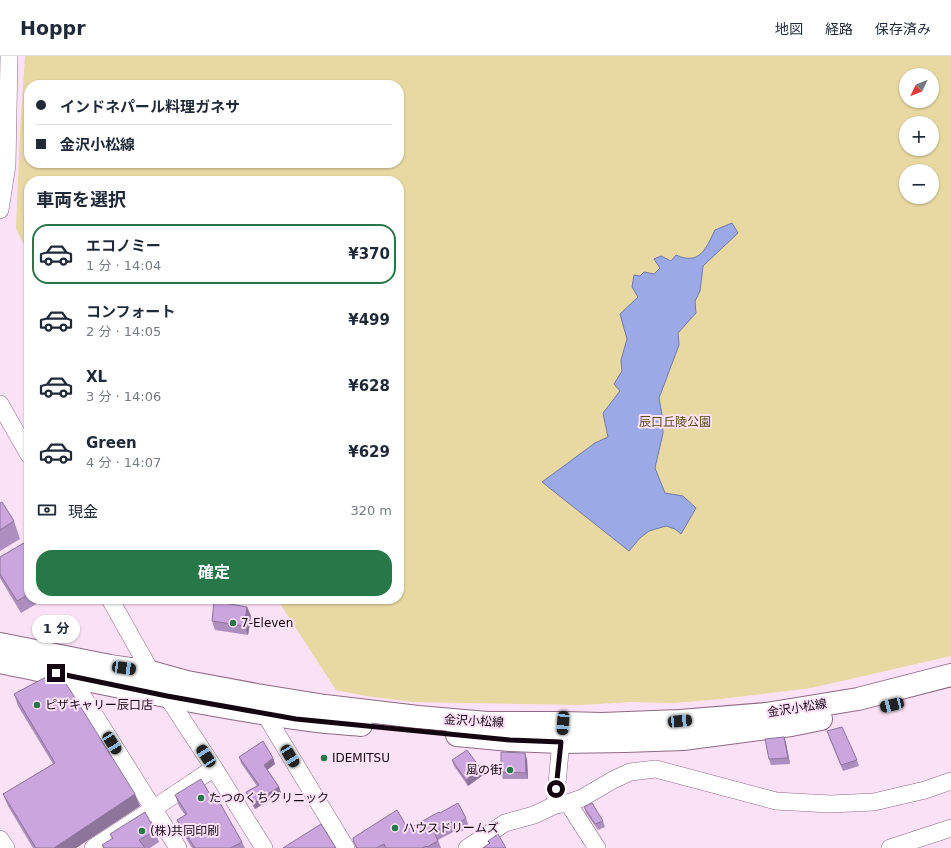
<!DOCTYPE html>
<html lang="ja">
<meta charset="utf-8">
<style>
:root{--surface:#fff;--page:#f6f6f7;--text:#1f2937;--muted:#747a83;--line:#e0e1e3;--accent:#287748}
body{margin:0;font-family:"DejaVu Sans","Noto Sans JP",sans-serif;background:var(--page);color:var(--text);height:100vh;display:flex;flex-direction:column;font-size:15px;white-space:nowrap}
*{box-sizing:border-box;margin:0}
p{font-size:13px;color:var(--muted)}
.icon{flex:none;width:22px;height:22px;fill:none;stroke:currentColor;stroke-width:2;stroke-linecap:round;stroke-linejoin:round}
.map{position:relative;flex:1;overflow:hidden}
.side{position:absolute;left:24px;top:120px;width:380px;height:428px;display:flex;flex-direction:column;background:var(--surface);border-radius:16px;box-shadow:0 1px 3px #0004}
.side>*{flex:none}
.banner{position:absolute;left:24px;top:24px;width:380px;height:88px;border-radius:16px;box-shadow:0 1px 3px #0004;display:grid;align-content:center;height:88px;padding:0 12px;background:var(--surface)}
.needle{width:26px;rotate:227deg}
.fabs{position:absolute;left:899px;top:12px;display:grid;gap:8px}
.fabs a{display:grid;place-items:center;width:40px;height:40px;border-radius:50%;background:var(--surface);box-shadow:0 1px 3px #0004;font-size:20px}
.end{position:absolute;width:18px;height:18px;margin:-9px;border:5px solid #140611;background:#fff;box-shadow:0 0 0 2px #fff}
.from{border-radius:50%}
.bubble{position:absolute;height:28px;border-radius:14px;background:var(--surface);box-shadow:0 1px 3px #0004;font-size:13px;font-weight:700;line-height:28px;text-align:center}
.car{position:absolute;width:12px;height:24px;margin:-12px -6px;border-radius:5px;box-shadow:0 0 3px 1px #0007;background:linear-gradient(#222 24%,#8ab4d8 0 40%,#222 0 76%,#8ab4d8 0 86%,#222 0)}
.banner b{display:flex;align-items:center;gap:14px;height:38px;font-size:15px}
.banner b+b{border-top:1px solid var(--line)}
.banner i{width:10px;height:10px;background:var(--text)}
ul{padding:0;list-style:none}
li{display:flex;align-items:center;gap:12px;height:60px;margin:0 8px 6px;padding:0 4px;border:2px solid transparent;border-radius:16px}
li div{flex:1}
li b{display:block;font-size:15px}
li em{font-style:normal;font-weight:700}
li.current{border-color:var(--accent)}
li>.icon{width:36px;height:36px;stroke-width:1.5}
h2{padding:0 12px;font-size:18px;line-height:48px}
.pay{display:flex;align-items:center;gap:10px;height:44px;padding:0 12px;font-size:15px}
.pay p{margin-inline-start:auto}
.primary-button{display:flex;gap:8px;margin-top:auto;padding:8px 12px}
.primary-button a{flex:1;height:46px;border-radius:16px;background:var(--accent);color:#fff;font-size:16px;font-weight:700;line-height:46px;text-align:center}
header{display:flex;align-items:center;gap:24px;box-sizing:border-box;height:56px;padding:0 20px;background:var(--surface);border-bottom:1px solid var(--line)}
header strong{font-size:19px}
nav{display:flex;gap:22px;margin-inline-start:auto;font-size:14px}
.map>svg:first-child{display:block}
.green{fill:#e8d8a2;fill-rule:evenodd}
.water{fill:#9baae7;stroke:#7279a7}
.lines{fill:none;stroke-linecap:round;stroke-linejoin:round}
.minor-casing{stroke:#8f6987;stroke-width:18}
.major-casing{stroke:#8f6987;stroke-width:24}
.minor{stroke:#fff;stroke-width:17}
.major{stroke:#fff;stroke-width:22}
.wall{fill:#ae8ebf}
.shaded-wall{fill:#8d749b}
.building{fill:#caa5de;stroke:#8d749b}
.route{stroke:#140611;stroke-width:5}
.poi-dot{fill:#287748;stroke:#fbe1f5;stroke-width:1.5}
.labels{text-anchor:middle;stroke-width:4;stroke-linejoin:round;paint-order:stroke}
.park-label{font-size:12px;fill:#554712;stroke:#fbe1f5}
.poi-label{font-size:12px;fill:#140611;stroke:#fbe1f5;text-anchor:start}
.street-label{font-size:12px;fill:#140611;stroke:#fbe1f5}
</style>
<header>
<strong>Hoppr</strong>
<nav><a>地図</a><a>経路</a><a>保存済み</a></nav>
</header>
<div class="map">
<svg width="951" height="792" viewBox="0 0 951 792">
<rect width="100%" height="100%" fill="#fbe1f5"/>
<path class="green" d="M25 0H951V600L811 632 721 643 674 647 631 646 581 649 414 646 366 640 336 634 277 543H399V125H29V200L16 172 20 77ZM906 19H932V45H906ZM29 29H399V107H29ZM906 67H932V93H906ZM906 115H932V141H906Z"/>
<path class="water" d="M732 167 738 177 703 210 700 235 695 245 696 257 678 277 679 289 659 342 662 359 663 377 655 412 665 437 683 440 696 452 681 478 675 473 666 470 649 475 640 482 629 495 542 426 595 387 608 381 603 357 620 335 614 328 622 315 621 304 627 283 620 258 638 241 632 231 634 219 640 220 644 216 654 218 660 212 654 203 661 200 671 205 676 199C700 210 706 192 715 174Z"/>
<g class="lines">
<defs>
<g id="minor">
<path d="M0 154 7 109 9 0"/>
<path d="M0 348 29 399"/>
<path d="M110 543 151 616 214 712 264 792"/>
<path d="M70 620 178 792"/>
<path d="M265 657 274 673 346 792"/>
<path d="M568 747 597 792"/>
<path d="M555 749 562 674"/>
<path d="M0 783 6 792"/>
<path d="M93 792 153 753 214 712"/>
<path d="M467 792 505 767 534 759 555 749 568 747 582 742 613 724 630 716 656 713 776 745 830 748 874 746 925 734 951 725"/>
<path d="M890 792 951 772"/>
</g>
<g id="major">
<path d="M0 588 110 610 151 616 187 626 257 639 325 650 418 661 487 667H563L602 668 680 665 766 658 858 643 951 619"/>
<path d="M0 606C98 626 196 648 295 662 317 666 339 667 361 669"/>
<path d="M457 679 510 684 561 686 625 685 683 683 791 669 821 663"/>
</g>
</defs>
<use href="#minor" class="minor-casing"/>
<use href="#major" class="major-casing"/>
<use href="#minor" class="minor"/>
<use href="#major" class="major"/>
</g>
<g class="wall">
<path d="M0 447 14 465 20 483 0 495Z"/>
<path d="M29 484V543H45L21 557 0 522V501Z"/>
<path d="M247 551 251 560 248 579 215 574 212 565Z"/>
<path d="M14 638 135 738 140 750 76 792H33L8 750 3 738 53 708 18 650Z"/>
<path d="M784 681 786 687 790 708 771 709 769 703Z"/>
<path d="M829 681 857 704 859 710 843 715Z"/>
<path d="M239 701 273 702 275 708 267 714 279 731 281 737 255 753 248 742 246 736 257 730 241 707Z"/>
<path d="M527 703 528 723H503L501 716Z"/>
<path d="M452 704 481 713 483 719 468 730 454 710Z"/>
<path d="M175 739 212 742 242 786 245 792H192L181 774 177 764 185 759 179 750Z"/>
<path d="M584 751 603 765 605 771 598 774 586 757Z"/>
<path d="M440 757 466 762 469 771 457 778 455 775 438 784 441 792H356L353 784 408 773Z"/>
<path d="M155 775 159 786 150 792H103L102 789 112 783 110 778Z"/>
</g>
<g class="shaded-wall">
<path d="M247 551 251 560 248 579 244 570Z"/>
<path d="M784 681 786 687 790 708 788 702Z"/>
<path d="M525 697 527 703 528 723 526 717Z"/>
<path d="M273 702 275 708 266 715 264 709Z"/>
<path d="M481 713 483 719 468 730 466 724Z"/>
<path d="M279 731 281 737 255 753 253 747Z"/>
<path d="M135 738 140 750 76 792H54Z"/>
</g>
<g class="building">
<path d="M2 446 14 465 0 474V447Z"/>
<path d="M29 484V538L17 545 0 518V501Z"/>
<path d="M214 545 247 551 244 570 212 565Z"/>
<path d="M44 622 65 626 135 738 54 792H36L3 738 55 707 14 638Z"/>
<path d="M842 671 857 704 841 709 827 675Z"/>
<path d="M784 681 788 702 769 703 765 683Z"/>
<path d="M263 685 273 702 264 709 279 731 253 747 246 736 259 729 239 701Z"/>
<path d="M467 694 481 713 466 724 452 704Z"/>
<path d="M501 696 525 697 526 717 501 716Z"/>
<path d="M201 723 212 742 216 740 242 786 231 792H195L177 764 187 758 175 739Z"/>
<path d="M458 747 466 762 454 770 452 766 434 776 438 785 427 791 426 790 422 792H386L384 788 376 792H357L353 784V782L397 754 408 773 439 756 440 757Z"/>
<path d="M592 747 603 765 595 768 584 751Z"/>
<path d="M145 756 155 775 139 784 145 792H104L102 789 113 782 110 778Z"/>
<path d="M321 768 336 792H283Z"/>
<path d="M498 778 506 792H483L490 787 488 785Z"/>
</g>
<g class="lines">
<path class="route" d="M56 617 167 640 296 663 510 684 561 686 556 733"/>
</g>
<g class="poi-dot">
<circle cx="233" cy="567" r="4"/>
<circle cx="37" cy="649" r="4"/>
<circle cx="324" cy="702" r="4"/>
<circle cx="510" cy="714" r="4"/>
<circle cx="201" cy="742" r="4"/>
<circle cx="395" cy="772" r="4"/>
<circle cx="142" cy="775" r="4"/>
</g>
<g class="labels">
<g class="park-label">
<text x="675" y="370">辰口丘陵公園</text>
</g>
<g class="poi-label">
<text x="241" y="571">7-Eleven</text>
<text x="45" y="653">ピザキャリー辰口店</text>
<text x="332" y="706">IDEMITSU</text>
<text x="502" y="718" text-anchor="end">風の街</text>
<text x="209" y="746">たつのくちクリニック</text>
<text x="403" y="776">ハウスドリームズ</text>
<text x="150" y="779">(株)共同印刷</text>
</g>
<g class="street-label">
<text transform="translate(797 652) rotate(-9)" y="4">金沢小松線</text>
<text transform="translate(474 665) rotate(3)" y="4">金沢小松線</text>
</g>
</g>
</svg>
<div class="fabs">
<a><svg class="needle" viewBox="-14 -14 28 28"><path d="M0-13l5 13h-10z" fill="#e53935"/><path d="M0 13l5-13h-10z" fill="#747a83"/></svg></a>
<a>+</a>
<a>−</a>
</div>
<i class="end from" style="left:556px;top:733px"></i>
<i class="end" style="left:56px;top:617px"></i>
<div class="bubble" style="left:32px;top:559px;width:48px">1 分</div>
<i class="car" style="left:124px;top:612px;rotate:98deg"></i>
<i class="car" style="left:892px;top:649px;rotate:257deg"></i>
<i class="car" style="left:680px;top:665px;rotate:85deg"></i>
<i class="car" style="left:563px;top:667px;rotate:184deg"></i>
<i class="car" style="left:112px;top:687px;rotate:148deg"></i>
<i class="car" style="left:206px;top:700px;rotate:327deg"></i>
<i class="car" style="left:290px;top:700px;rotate:149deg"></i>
<div class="banner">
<b><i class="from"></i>インドネパール料理ガネサ</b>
<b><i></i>金沢小松線</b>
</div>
<section class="side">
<h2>車両を選択</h2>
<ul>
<li class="current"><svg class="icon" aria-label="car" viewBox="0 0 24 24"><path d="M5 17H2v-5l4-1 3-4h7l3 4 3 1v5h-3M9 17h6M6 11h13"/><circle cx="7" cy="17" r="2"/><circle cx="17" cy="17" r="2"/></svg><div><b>エコノミー</b><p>1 分 · 14:04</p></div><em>¥370</em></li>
<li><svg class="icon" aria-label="car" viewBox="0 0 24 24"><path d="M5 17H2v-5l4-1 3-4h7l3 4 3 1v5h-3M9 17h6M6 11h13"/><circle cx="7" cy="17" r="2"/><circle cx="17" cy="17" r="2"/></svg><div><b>コンフォート</b><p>2 分 · 14:05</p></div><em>¥499</em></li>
<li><svg class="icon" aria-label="car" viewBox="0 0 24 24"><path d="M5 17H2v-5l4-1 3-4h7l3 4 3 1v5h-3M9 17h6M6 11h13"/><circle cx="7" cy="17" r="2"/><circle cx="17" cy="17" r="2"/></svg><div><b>XL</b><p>3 分 · 14:06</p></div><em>¥628</em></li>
<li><svg class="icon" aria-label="car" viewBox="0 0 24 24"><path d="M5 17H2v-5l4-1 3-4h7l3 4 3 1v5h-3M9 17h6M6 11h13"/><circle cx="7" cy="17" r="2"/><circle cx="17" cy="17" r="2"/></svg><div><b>Green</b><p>4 分 · 14:07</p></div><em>¥629</em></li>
</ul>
<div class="pay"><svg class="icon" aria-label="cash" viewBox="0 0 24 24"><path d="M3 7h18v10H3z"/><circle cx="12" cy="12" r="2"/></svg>現金<p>320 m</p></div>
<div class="primary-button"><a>確定</a></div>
</section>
</div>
